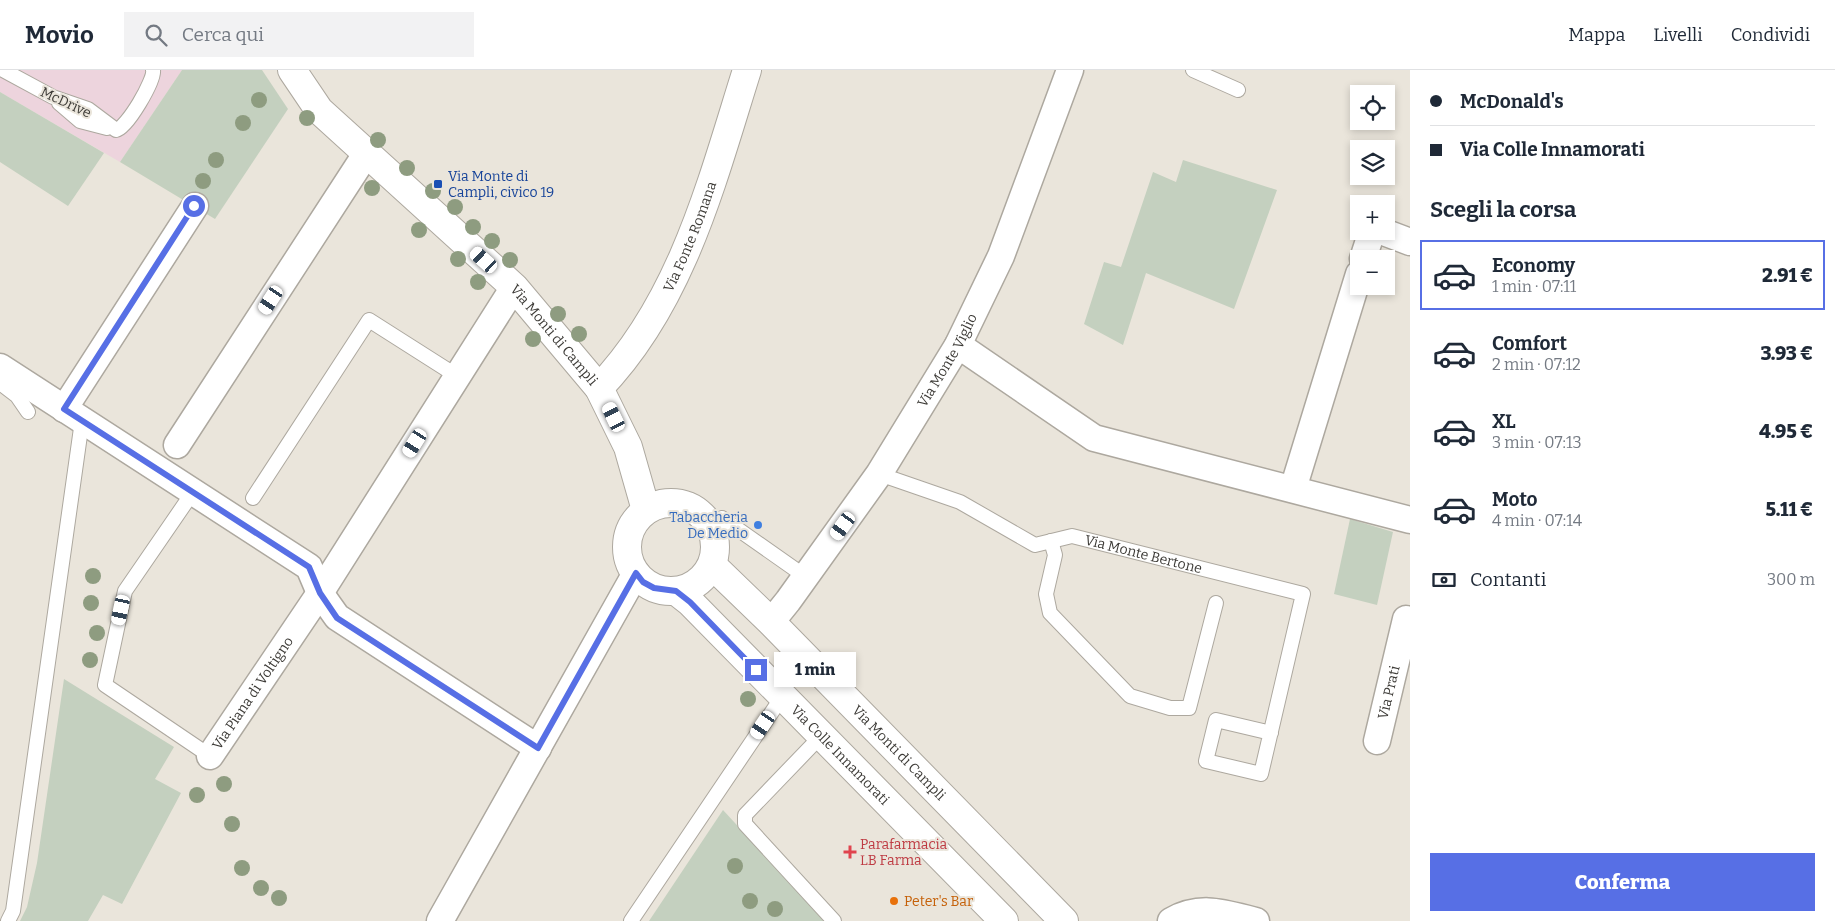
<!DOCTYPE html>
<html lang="it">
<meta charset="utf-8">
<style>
:root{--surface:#fff;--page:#f2f2f3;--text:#1f2937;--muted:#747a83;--line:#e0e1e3;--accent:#576fe5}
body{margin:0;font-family:Bitter,serif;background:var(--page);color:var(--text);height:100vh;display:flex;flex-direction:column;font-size:19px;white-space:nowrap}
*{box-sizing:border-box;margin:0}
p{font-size:16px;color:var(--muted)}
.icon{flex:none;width:28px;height:28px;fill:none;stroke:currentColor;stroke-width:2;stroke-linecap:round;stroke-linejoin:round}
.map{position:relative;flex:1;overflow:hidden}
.panel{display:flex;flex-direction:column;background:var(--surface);width:425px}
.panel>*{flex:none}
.guide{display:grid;align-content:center;height:110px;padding:0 20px;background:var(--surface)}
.fabs{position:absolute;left:1350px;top:15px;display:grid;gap:10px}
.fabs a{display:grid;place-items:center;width:45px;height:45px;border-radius:0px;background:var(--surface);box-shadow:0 2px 8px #0003;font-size:25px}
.end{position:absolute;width:22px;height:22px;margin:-11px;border:6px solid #576fe5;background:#fff;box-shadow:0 0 0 2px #fff}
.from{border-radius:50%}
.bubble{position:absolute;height:35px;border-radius:0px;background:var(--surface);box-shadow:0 2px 8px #0003;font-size:16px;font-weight:800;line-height:35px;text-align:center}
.car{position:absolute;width:15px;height:30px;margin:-15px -8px;border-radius:6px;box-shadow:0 0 4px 1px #0007;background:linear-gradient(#fff 24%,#345 0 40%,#fff 0 76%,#345 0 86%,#fff 0)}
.guide b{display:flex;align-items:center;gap:18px;height:48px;font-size:19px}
.guide b+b{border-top:1px solid var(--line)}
.guide i{width:12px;height:12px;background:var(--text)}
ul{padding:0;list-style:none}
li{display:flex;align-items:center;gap:15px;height:70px;margin:0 10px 8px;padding:0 10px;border:2px solid transparent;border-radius:0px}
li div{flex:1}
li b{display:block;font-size:19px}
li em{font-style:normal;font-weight:800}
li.selected{border-color:var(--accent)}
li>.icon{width:45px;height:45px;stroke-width:1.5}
h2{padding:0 20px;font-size:22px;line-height:60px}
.pay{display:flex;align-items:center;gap:12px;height:55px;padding:0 20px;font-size:19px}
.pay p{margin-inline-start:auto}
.button{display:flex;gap:10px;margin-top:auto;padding:10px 20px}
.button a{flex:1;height:58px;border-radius:0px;background:var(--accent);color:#fff;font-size:20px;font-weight:800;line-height:58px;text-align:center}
header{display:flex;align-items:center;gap:30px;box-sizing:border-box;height:70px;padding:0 25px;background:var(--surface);border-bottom:1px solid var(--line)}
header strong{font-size:24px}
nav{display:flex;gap:28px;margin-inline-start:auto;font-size:18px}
.search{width:350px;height:45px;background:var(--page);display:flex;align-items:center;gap:12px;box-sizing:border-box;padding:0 18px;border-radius:0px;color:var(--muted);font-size:19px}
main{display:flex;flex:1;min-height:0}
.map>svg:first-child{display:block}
.commercial{fill:#edd4dd}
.green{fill:#c4d0bf}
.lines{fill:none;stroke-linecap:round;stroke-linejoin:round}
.lane-casing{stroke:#ada89f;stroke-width:16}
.street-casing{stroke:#ada89f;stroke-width:29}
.secondary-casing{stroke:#ada89f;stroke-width:30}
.lane{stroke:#fff;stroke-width:14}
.street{stroke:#fff;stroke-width:26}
.secondary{stroke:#fff;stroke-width:28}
.tree{fill:#8e9c80}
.route{stroke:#576fe5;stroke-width:6}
.transit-dot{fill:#1a4fb4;stroke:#eae5db;stroke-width:2}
.shop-dot{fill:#3f7fe0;stroke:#eae5db;stroke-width:2}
.health-dot{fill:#e0444e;stroke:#eae5db;stroke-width:2}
.food-dot{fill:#e8710a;stroke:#eae5db;stroke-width:2}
.labels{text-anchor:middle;stroke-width:4;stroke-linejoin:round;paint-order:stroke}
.street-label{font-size:14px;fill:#3d3b37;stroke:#eae5db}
.transit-label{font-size:14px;fill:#164399;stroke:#eae5db;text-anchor:start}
.shop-label{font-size:14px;fill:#366cbe;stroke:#eae5db;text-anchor:end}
.health-label{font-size:14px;fill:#be3a42;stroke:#eae5db;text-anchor:start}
.food-label{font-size:14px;fill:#c56008;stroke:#eae5db;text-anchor:start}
</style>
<header>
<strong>Movio</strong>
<div class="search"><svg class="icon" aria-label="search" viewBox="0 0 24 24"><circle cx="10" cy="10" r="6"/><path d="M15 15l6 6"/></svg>Cerca qui</div>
<nav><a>Mappa</a><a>Livelli</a><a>Condividi</a></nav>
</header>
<main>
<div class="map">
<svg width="1410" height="851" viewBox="0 0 1410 851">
<rect width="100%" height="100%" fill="#eae5db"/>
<path class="commercial" d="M0 0H182L120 92 0 22Z"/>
<g class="green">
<path d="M182 0H262L288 39 215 149 120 92Z"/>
<path d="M0 22 104 83 68 136 0 92Z"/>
<path d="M1183 90 1277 120 1234 239 1146 203 1123 275 1084 254 1104 192 1121 197 1153 102 1176 112Z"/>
<path d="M1350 449 1393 462 1377 535 1334 524Z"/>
<path d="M64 609 174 677 155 709 181 723 122 834 103 825 88 851H20L27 837 37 793Z"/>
<path d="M723 740 825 851H649Z"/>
</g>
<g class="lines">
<defs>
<g id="lane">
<path d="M3 0 53 27 88 39 116 60C127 58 155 10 153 0"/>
<path d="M1193 0 1238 20"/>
<path d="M59 33 80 51 107 58"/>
<path d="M0 313 17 326 28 342"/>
<path id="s1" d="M879 404 960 432 1035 475 1072 466 1303 524 1261 704 1206 691 1216 650 1271 663"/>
<path d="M193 422 125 521 105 615 210 686"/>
<path d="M253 428 369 250 457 306"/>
<path d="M712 460 722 448 806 507"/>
<path d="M1051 471 1055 485 1046 524 1050 543 1130 626 1170 638H1189L1216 533"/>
<path d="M821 666 745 745V754L834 851"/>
<path d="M8 851 13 841 82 351"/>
<path d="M631 851 782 627"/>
</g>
<g id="street">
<path d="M1381 161 1410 172"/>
<path d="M1363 189 1372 161"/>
<path d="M958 275 1094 368 1410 450"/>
<path d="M0 297 309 497 320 523 337 547 538 678"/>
<path d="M64 339 195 136"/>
<path d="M177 375 366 84"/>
<path d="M1293 419 1359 204"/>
<path id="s2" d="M771 552 788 531 879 404 958 275 1001 186 1070 0"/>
<path id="s3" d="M1377 671 1406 549 1410 550"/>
<path id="s4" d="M210 686 320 523 514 217"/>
<path d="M440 851 636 503"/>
<path d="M1171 851C1201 834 1224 843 1256 851"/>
</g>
<g id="secondary">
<path id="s5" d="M292 0 319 40 514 217 599 318 628 377 646 440"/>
<path id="s6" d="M599 318C682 232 712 111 747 0"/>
<circle cx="671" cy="477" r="44"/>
<path id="s7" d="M712 495 771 552 1064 851"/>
<path id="s8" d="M676 521 690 532 1004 851"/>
</g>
</defs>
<use href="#lane" class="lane-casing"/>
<use href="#street" class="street-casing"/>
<use href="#secondary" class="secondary-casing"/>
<use href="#lane" class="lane"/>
<use href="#street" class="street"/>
<use href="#secondary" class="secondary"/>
</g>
<g class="tree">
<circle cx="259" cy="30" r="8"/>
<circle cx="307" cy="48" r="8"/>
<circle cx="243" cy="53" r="8"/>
<circle cx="378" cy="70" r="8"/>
<circle cx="216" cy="90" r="8"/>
<circle cx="407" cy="98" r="8"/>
<circle cx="203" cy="111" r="8"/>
<circle cx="372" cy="118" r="8"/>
<circle cx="433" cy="121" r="8"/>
<circle cx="455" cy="137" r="8"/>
<circle cx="473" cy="157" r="8"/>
<circle cx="419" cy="160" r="8"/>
<circle cx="492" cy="171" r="8"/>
<circle cx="458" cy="189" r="8"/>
<circle cx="510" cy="190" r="8"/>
<circle cx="478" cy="212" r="8"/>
<circle cx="558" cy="244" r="8"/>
<circle cx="579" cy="264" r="8"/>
<circle cx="533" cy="269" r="8"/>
<circle cx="93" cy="506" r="8"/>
<circle cx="91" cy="533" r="8"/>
<circle cx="97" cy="563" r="8"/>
<circle cx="90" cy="590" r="8"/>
<circle cx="748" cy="629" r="8"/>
<circle cx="224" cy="714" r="8"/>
<circle cx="197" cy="725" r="8"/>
<circle cx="232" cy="754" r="8"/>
<circle cx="735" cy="796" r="8"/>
<circle cx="242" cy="798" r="8"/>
<circle cx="261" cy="818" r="8"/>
<circle cx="279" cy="828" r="8"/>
<circle cx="750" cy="831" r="8"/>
<circle cx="775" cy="839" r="8"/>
</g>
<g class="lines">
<path class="route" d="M194 136 64 339 309 497 320 523 337 548 538 678 636 503 643 512 654 518 676 521 690 532 756 600"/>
</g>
<rect class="transit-dot" x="433" y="109" width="10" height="10" rx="2.5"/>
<circle class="shop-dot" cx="758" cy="455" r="5"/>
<path class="health-dot" d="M847.5 774.5h5v5h5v5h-5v5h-5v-5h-5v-5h5z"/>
<circle class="food-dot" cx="894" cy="831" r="5"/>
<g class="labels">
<g class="street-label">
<text transform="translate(66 32) rotate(25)" y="5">McDrive</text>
<text dy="5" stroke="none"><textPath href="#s6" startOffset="178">Via Fonte Romana</textPath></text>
<text dy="5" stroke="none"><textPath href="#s5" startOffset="374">Via Monti di Campli</textPath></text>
<text dy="5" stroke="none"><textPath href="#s2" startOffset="316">Via Monte Viglio</textPath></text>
<text dy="5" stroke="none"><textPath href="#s1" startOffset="284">Via Monte Bertone</textPath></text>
<text dy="5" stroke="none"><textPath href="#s4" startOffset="76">Via Piana di Voltigno</textPath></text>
<text dy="5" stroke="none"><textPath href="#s3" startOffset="50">Via Prati</textPath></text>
<text dy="5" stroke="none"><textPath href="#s7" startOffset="265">Via Monti di Campli</textPath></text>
<text dy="5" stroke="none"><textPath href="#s8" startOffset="232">Via Colle Innamorati</textPath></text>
</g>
<g class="transit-label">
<text x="448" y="111">Via Monte di<tspan x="448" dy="16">Campli, civico 19</tspan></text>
</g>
<g class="shop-label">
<text x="748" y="452">Tabaccheria<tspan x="748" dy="16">De Medio</tspan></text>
</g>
<g class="health-label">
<text x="860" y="779">Parafarmacia<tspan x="860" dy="16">LB Farma</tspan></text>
</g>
<g class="food-label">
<text x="904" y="836">Peter's Bar</text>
</g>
</g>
</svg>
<div class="fabs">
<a><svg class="icon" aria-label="locate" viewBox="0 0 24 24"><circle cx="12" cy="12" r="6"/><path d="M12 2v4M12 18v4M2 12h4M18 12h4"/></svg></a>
<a><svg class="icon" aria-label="layers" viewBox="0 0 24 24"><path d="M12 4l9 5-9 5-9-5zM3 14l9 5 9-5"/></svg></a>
<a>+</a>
<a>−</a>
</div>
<i class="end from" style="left:194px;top:136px"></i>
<i class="end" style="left:756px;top:600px"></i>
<div class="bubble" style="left:774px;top:582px;width:82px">1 min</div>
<i class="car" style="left:484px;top:190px;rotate:312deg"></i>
<i class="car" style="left:271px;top:230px;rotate:213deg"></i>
<i class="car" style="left:614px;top:347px;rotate:334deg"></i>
<i class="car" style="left:415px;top:373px;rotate:212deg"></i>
<i class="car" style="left:843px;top:456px;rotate:216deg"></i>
<i class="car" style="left:121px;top:540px;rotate:192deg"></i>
<i class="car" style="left:763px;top:655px;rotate:214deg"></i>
</div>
<section class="panel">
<div class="guide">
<b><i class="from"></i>McDonald's</b>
<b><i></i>Via Colle Innamorati</b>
</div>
<h2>Scegli la corsa</h2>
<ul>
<li class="selected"><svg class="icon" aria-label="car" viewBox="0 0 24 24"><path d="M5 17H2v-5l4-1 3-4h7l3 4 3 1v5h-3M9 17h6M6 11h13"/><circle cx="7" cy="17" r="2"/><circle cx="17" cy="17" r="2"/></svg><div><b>Economy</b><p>1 min · 07:11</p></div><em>2.91 €</em></li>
<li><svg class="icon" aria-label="car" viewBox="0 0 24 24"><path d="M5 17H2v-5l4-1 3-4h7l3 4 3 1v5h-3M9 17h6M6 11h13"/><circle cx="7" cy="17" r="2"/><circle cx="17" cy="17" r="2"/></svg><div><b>Comfort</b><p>2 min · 07:12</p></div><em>3.93 €</em></li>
<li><svg class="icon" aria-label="car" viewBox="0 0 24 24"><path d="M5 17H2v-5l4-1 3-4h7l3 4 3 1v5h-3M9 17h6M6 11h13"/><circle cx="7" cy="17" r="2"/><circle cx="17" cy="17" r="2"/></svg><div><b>XL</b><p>3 min · 07:13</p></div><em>4.95 €</em></li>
<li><svg class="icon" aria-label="car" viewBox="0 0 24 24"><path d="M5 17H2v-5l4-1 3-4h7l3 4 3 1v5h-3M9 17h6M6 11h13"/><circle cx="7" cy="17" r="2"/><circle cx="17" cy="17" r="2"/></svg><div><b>Moto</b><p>4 min · 07:14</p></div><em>5.11 €</em></li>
</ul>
<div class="pay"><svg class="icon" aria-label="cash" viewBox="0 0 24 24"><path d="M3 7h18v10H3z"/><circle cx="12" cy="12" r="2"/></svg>Contanti<p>300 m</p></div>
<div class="button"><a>Conferma</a></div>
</section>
</main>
